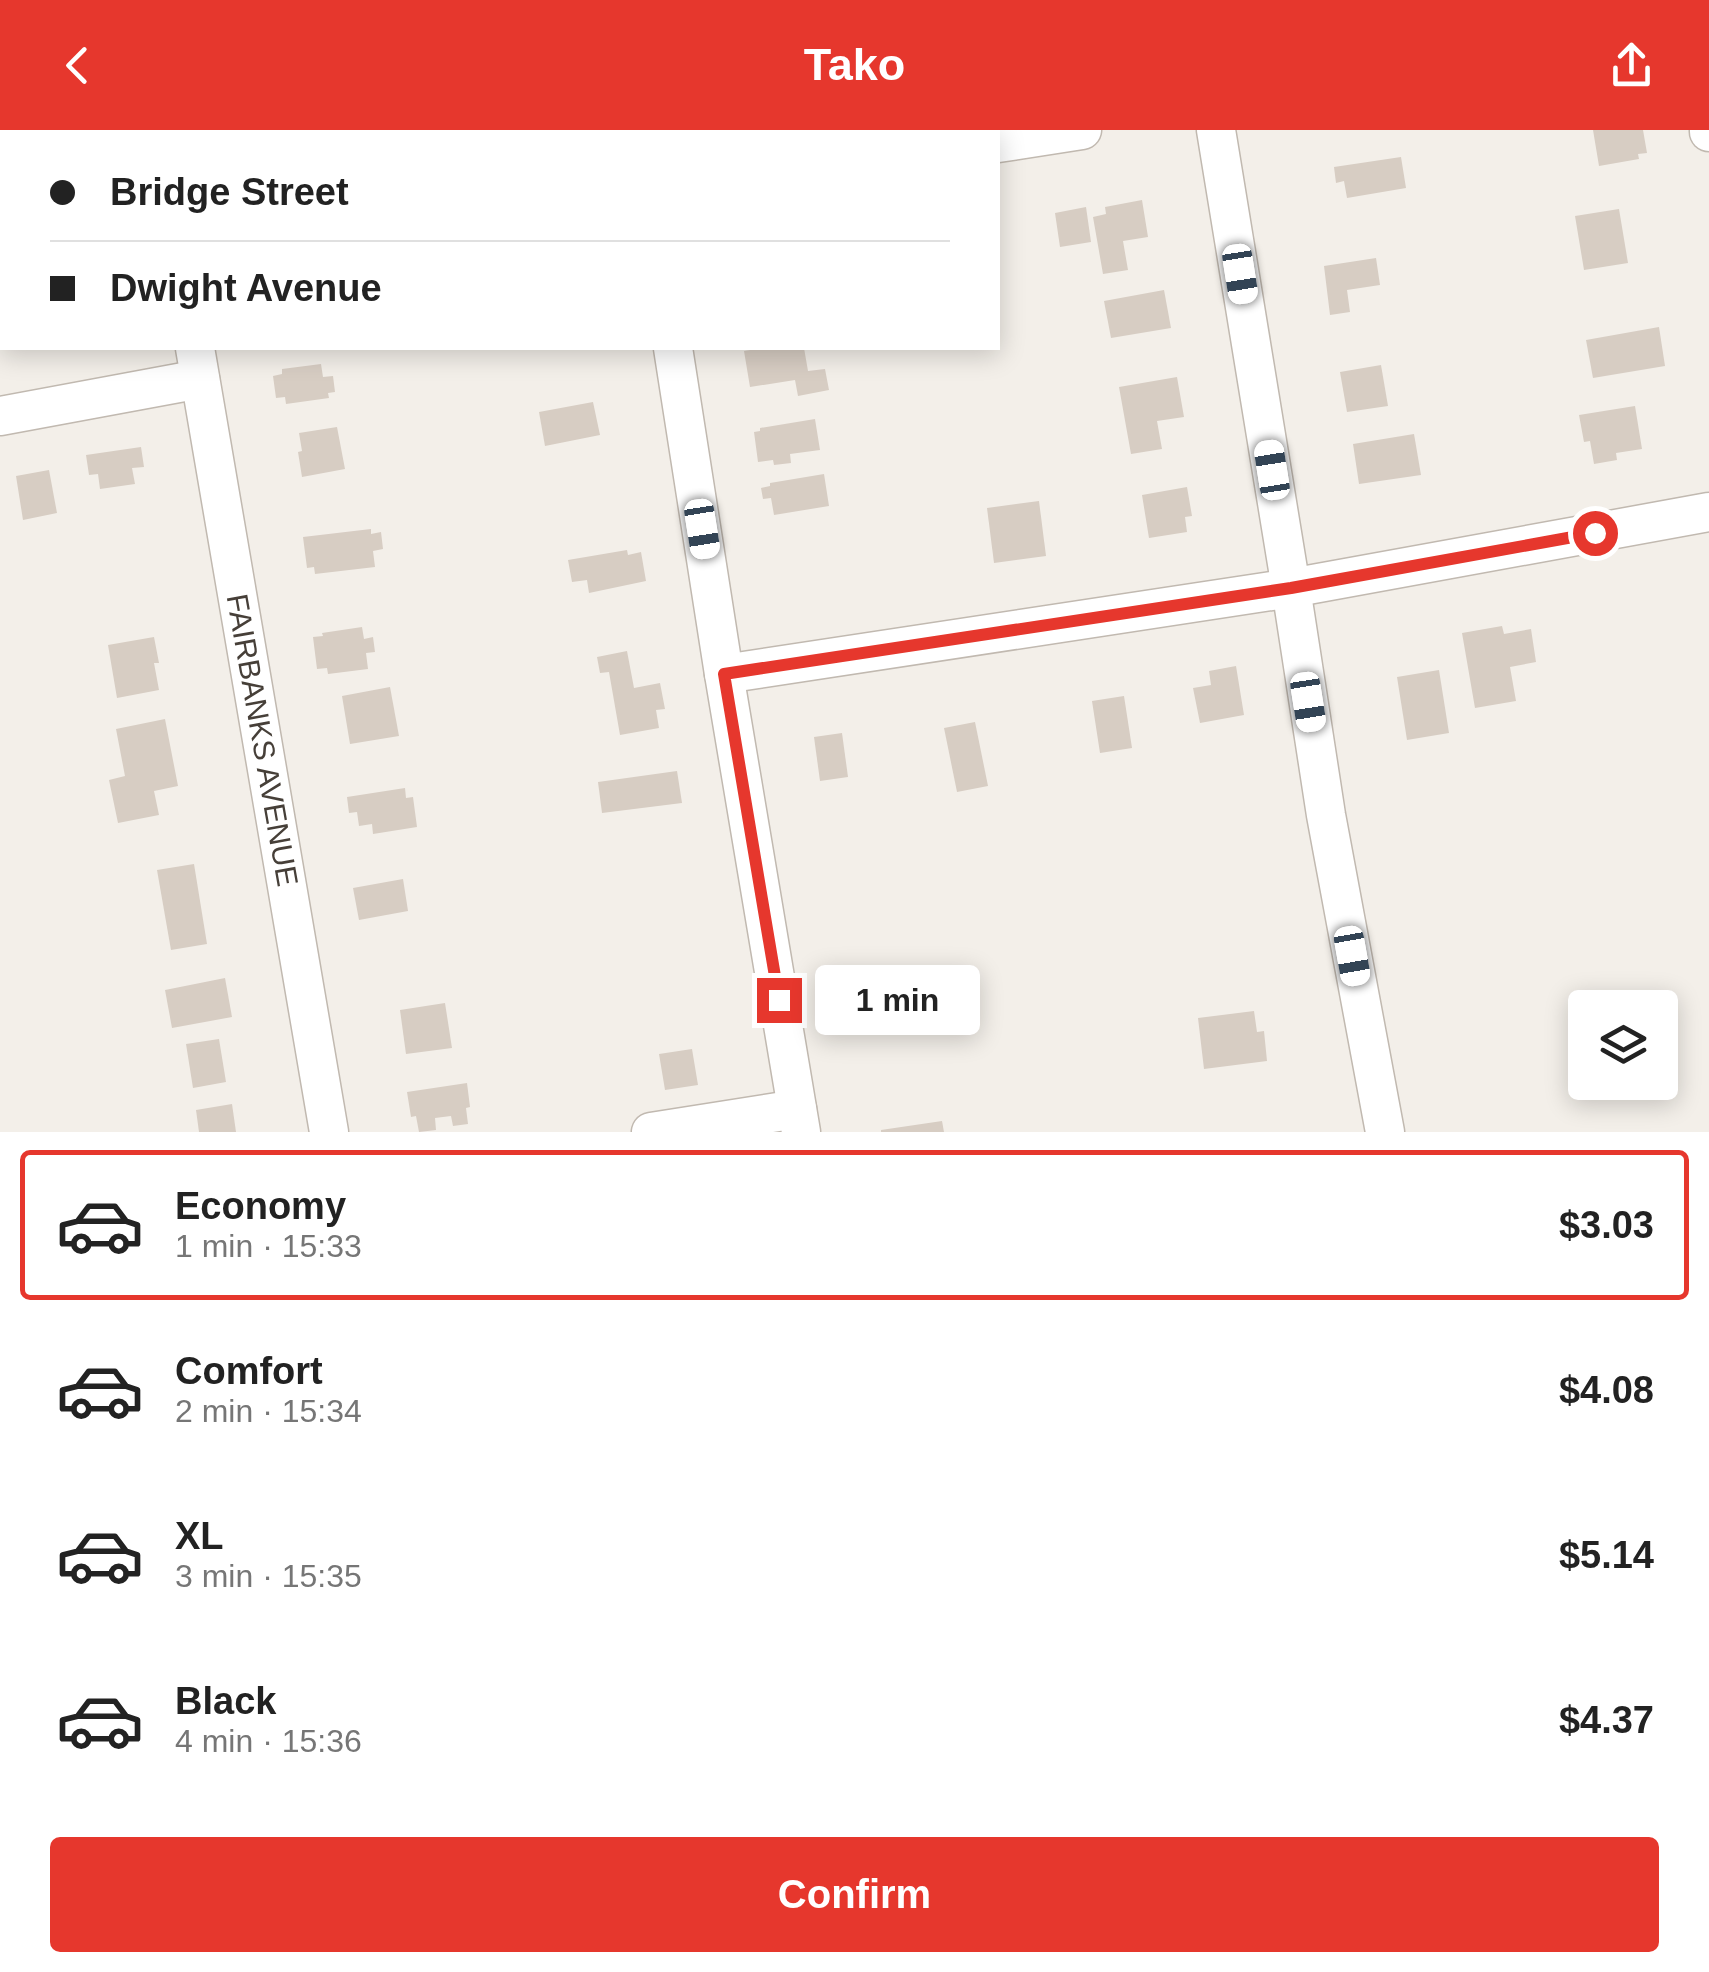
<!DOCTYPE html>
<meta charset="utf-8">
<style>
:root{--surface:#fff;--page:#f6f6f6;--text:#222;--muted:#767676;--line:#e0e0e0;--accent:#e6372d}
body{margin:0;font-family:Arial,sans-serif;background:var(--page);color:var(--text);height:100vh;display:flex;flex-direction:column;font-size:38px;white-space:nowrap}
*{box-sizing:border-box;margin:0}
p{font-size:32px;color:var(--muted)}
.icon{flex:none;width:55px;height:55px;fill:none;stroke:currentColor;stroke-width:2;stroke-linecap:round;stroke-linejoin:round}
.map{position:relative;height:1002px;overflow:hidden}
.panel{display:flex;flex-direction:column;background:var(--surface);flex:1}
.panel>*{flex:none}
.guide{position:absolute;left:0px;top:0px;width:1000px;height:220px;box-shadow:0 5px 25px #0003;display:grid;align-content:center;height:220px;padding:0 50px;background:var(--surface)}
.controls{position:absolute;left:1568px;top:860px;display:grid;gap:20px}
.controls a{display:grid;place-items:center;width:110px;height:110px;border-radius:10px;background:var(--surface);box-shadow:0 5px 25px #0003;font-size:50px}
.end{position:absolute;width:45px;height:45px;margin:-22px;border:12px solid #e6372d;background:#fff;box-shadow:0 0 0 5px #fff}
.from{border-radius:50%}
.bubble{position:absolute;height:70px;border-radius:10px;background:var(--surface);box-shadow:0 5px 25px #0003;font-size:32px;font-weight:600;line-height:70px;text-align:center}
.car{position:absolute;width:30px;height:60px;margin:-30px -15px;border-radius:12px;box-shadow:0 0 8px 2px #0007;background:linear-gradient(#fff 24%,#345 0 40%,#fff 0 76%,#345 0 86%,#fff 0)}
.guide b{display:flex;align-items:center;gap:35px;height:95px;font-size:38px}
.guide b+b{border-top:2px solid var(--line)}
.guide i{width:25px;height:25px;background:var(--text)}
ul{padding:18px 0 0;list-style:none}
li{display:flex;align-items:center;gap:30px;height:150px;margin:0 20px 15px;padding:0 30px;border:5px solid transparent;border-radius:10px}
li div{flex:1}
li b{display:block;font-size:38px}
li em{font-style:normal;font-weight:600}
li.current{border-color:var(--accent)}
li>.icon{width:90px;height:90px;stroke-width:1.5}
.button{display:flex;gap:20px;margin-top:auto;padding:20px 50px}
.button a{flex:1;height:115px;border-radius:10px;background:var(--accent);color:#fff;font-size:40px;font-weight:600;line-height:115px;text-align:center}
header{display:flex;justify-content:space-between;align-items:center;height:130px;padding:0 50px;background:var(--accent);color:#fff;font-size:45px;font-weight:600}
.map>svg:first-child{display:block}
.building{fill:#d7cdc3}
.lines{fill:none;stroke-linecap:round;stroke-linejoin:round}
.street-casing{stroke:#c1b9b0;stroke-width:41}
.street{stroke:#fff;stroke-width:38}
.route{stroke:#e6372d;stroke-width:12}
.labels{text-anchor:middle;stroke-width:10;stroke-linejoin:round;paint-order:stroke}
.street-label{font-size:30px;fill:#463f38;stroke:#fff}
</style>
<header><svg class="icon" aria-label="back" viewBox="0 0 24 24"><path d="M15 5l-7 7 7 7"/></svg>Tako<svg class="icon" aria-label="share" viewBox="0 0 24 24"><path d="M12 15V3M7 8l5-5 5 5M5 13v7h14v-7"/></svg></header>
<div class="map">
<svg width="1709" height="1002" viewBox="0 0 1709 1002">
<rect width="100%" height="100%" fill="#f3efe9"/>
<g class="building">
<path d="M1593 0H1643L1647 23 1638 24 1639 29 1599 36Z"/>
<path d="M1401 27 1406 58 1347 68 1344 51 1336 53 1334 37Z"/>
<path d="M1142 70 1148 107 1123 111 1128 140 1103 144 1093 87 1106 84 1105 77Z"/>
<path d="M1086 77 1091 112 1060 117 1055 83Z"/>
<path d="M1619 79 1628 133 1584 140 1575 86Z"/>
<path d="M1376 128 1380 155 1347 160 1350 182 1330 185 1324 136Z"/>
<path d="M1164 160 1171 198 1111 208 1104 171Z"/>
<path d="M1659 197 1665 236 1593 248 1586 210Z"/>
<path d="M762 218H804L808 241 825 239 829 260 798 266 795 250 750 257 744 221Z"/>
<path d="M321 234 323 247 333 246 335 262 328 263 329 268 286 274 285 267 276 268 273 246 282 244V239Z"/>
<path d="M1381 235 1388 276 1347 282 1340 242Z"/>
<path d="M1177 247 1184 287 1157 291 1162 319 1131 324 1119 257Z"/>
<path d="M593 272 600 305 545 316 539 282Z"/>
<path d="M1635 276 1642 319 1616 323 1617 330 1594 334 1590 311 1584 312 1579 285Z"/>
<path d="M815 289 820 320 790 324 791 333 774 335 773 330 758 332 754 302 760 301V298Z"/>
<path d="M337 297 345 339 302 347 298 322 302 321 299 303Z"/>
<path d="M1414 304 1421 345 1359 354 1353 314Z"/>
<path d="M141 317 144 337 132 338 135 354 100 359 98 344 89 345 86 325Z"/>
<path d="M49 340 57 383 23 390 16 346Z"/>
<path d="M824 344 829 376 774 385 771 368 763 369 761 358 770 356V353Z"/>
<path d="M1187 357 1192 386 1185 387 1187 402 1149 408 1142 365Z"/>
<path d="M1039 371 1046 426 994 433 987 378Z"/>
<path d="M371 399V404L381 402 383 419 373 421 375 437 315 444 314 437 307 438 303 407Z"/>
<path d="M627 420 628 425 641 422 646 451 589 463 587 450 572 452 568 430Z"/>
<path d="M1502 496 1504 504 1531 499 1536 532 1510 537 1516 571 1475 578 1462 503Z"/>
<path d="M362 497 364 509 373 507 375 522 366 523 368 539 328 544 327 538 317 539 313 507 323 506 322 503Z"/>
<path d="M154 507 159 533H154L159 560 117 568 108 515Z"/>
<path d="M627 521 634 558 660 553 665 579 656 580 659 598 620 605 609 542 600 543 597 527Z"/>
<path d="M1236 536 1244 585 1200 593 1193 558 1211 555 1209 541Z"/>
<path d="M1439 540 1449 603 1407 610 1397 547Z"/>
<path d="M390 557 399 606 350 614 342 566Z"/>
<path d="M1124 566 1132 618 1100 623 1092 571Z"/>
<path d="M165 589 178 656 154 661 159 685 118 693 109 650 125 646 116 599Z"/>
<path d="M975 592 988 656 957 662 944 598Z"/>
<path d="M842 603 848 647 820 651 814 607Z"/>
<path d="M677 641 682 673 602 683 598 652Z"/>
<path d="M405 658 406 668 413 667 417 697 373 704 372 694 359 696 357 682 349 683 347 667Z"/>
<path d="M194 734 207 814 171 820 157 740Z"/>
<path d="M403 749 408 781 359 790 353 758Z"/>
<path d="M225 848 232 887 172 898 165 860Z"/>
<path d="M445 873 452 918 406 924 400 880Z"/>
<path d="M1254 881 1257 902 1264 901 1267 931 1204 939 1198 888Z"/>
<path d="M219 909 226 952 193 958 186 914Z"/>
<path d="M692 919 698 955 665 960 659 924Z"/>
<path d="M467 953 470 977 466 978 468 994 453 996 451 986 435 988 436 1000 419 1002 416 986 411 987 407 962Z"/>
<path d="M232 974 236 1002H199L196 980Z"/>
<path d="M942 991 944 1002H881V1000Z"/>
</g>
<g class="lines">
<defs>
<g id="street">
<path d="M159 0V2"/>
<path d="M638 0V2"/>
<path d="M1216 0 1291 458 1326 685 1385 1002"/>
<path d="M1709 0V2"/>
<path d="M998 13 1082 0"/>
<path d="M195 218 329 1002"/>
<path d="M673 218 724 544 801 1002"/>
<path d="M0 286 200 249"/>
<path d="M724 544 1291 458 1709 382"/>
<path d="M651 1002 797 979"/>
</g>
</defs>
<use href="#street" class="street-casing"/>
<use href="#street" class="street"/>
</g>
<g class="lines">
<path class="route" d="M779 870 724 544 1291 458 1595 403"/>
</g>
<g class="labels">
<g class="street-label">
<text transform="translate(262 610) rotate(80)" y="10">FAIRBANKS AVENUE</text>
</g>
</g>
</svg>
<div class="controls">
<a><svg class="icon" aria-label="layers" viewBox="0 0 24 24"><path d="M12 4l9 5-9 5-9-5zM3 14l9 5 9-5"/></svg></a>
</div>
<i class="end from" style="left:1595px;top:403px"></i>
<i class="end" style="left:779px;top:870px"></i>
<div class="bubble" style="left:815px;top:835px;width:165px">1 min</div>
<i class="car" style="left:1240px;top:144px;rotate:171deg"></i>
<i class="car" style="left:1272px;top:340px;rotate:351deg"></i>
<i class="car" style="left:702px;top:399px;rotate:171deg"></i>
<i class="car" style="left:1308px;top:572px;rotate:171deg"></i>
<i class="car" style="left:1352px;top:826px;rotate:170deg"></i>
<div class="guide">
<b><i class="from"></i>Bridge Street</b>
<b><i></i>Dwight Avenue</b>
</div>
</div>
<section class="panel">
<ul>
<li class="current"><svg class="icon" aria-label="car" viewBox="0 0 24 24"><path d="M5 17H2v-5l4-1 3-4h7l3 4 3 1v5h-3M9 17h6M6 11h13"/><circle cx="7" cy="17" r="2"/><circle cx="17" cy="17" r="2"/></svg><div><b>Economy</b><p>1 min · 15:33</p></div><em>$3.03</em></li>
<li><svg class="icon" aria-label="car" viewBox="0 0 24 24"><path d="M5 17H2v-5l4-1 3-4h7l3 4 3 1v5h-3M9 17h6M6 11h13"/><circle cx="7" cy="17" r="2"/><circle cx="17" cy="17" r="2"/></svg><div><b>Comfort</b><p>2 min · 15:34</p></div><em>$4.08</em></li>
<li><svg class="icon" aria-label="car" viewBox="0 0 24 24"><path d="M5 17H2v-5l4-1 3-4h7l3 4 3 1v5h-3M9 17h6M6 11h13"/><circle cx="7" cy="17" r="2"/><circle cx="17" cy="17" r="2"/></svg><div><b>XL</b><p>3 min · 15:35</p></div><em>$5.14</em></li>
<li><svg class="icon" aria-label="car" viewBox="0 0 24 24"><path d="M5 17H2v-5l4-1 3-4h7l3 4 3 1v5h-3M9 17h6M6 11h13"/><circle cx="7" cy="17" r="2"/><circle cx="17" cy="17" r="2"/></svg><div><b>Black</b><p>4 min · 15:36</p></div><em>$4.37</em></li>
</ul>
<div class="button"><a>Confirm</a></div>
</section>
